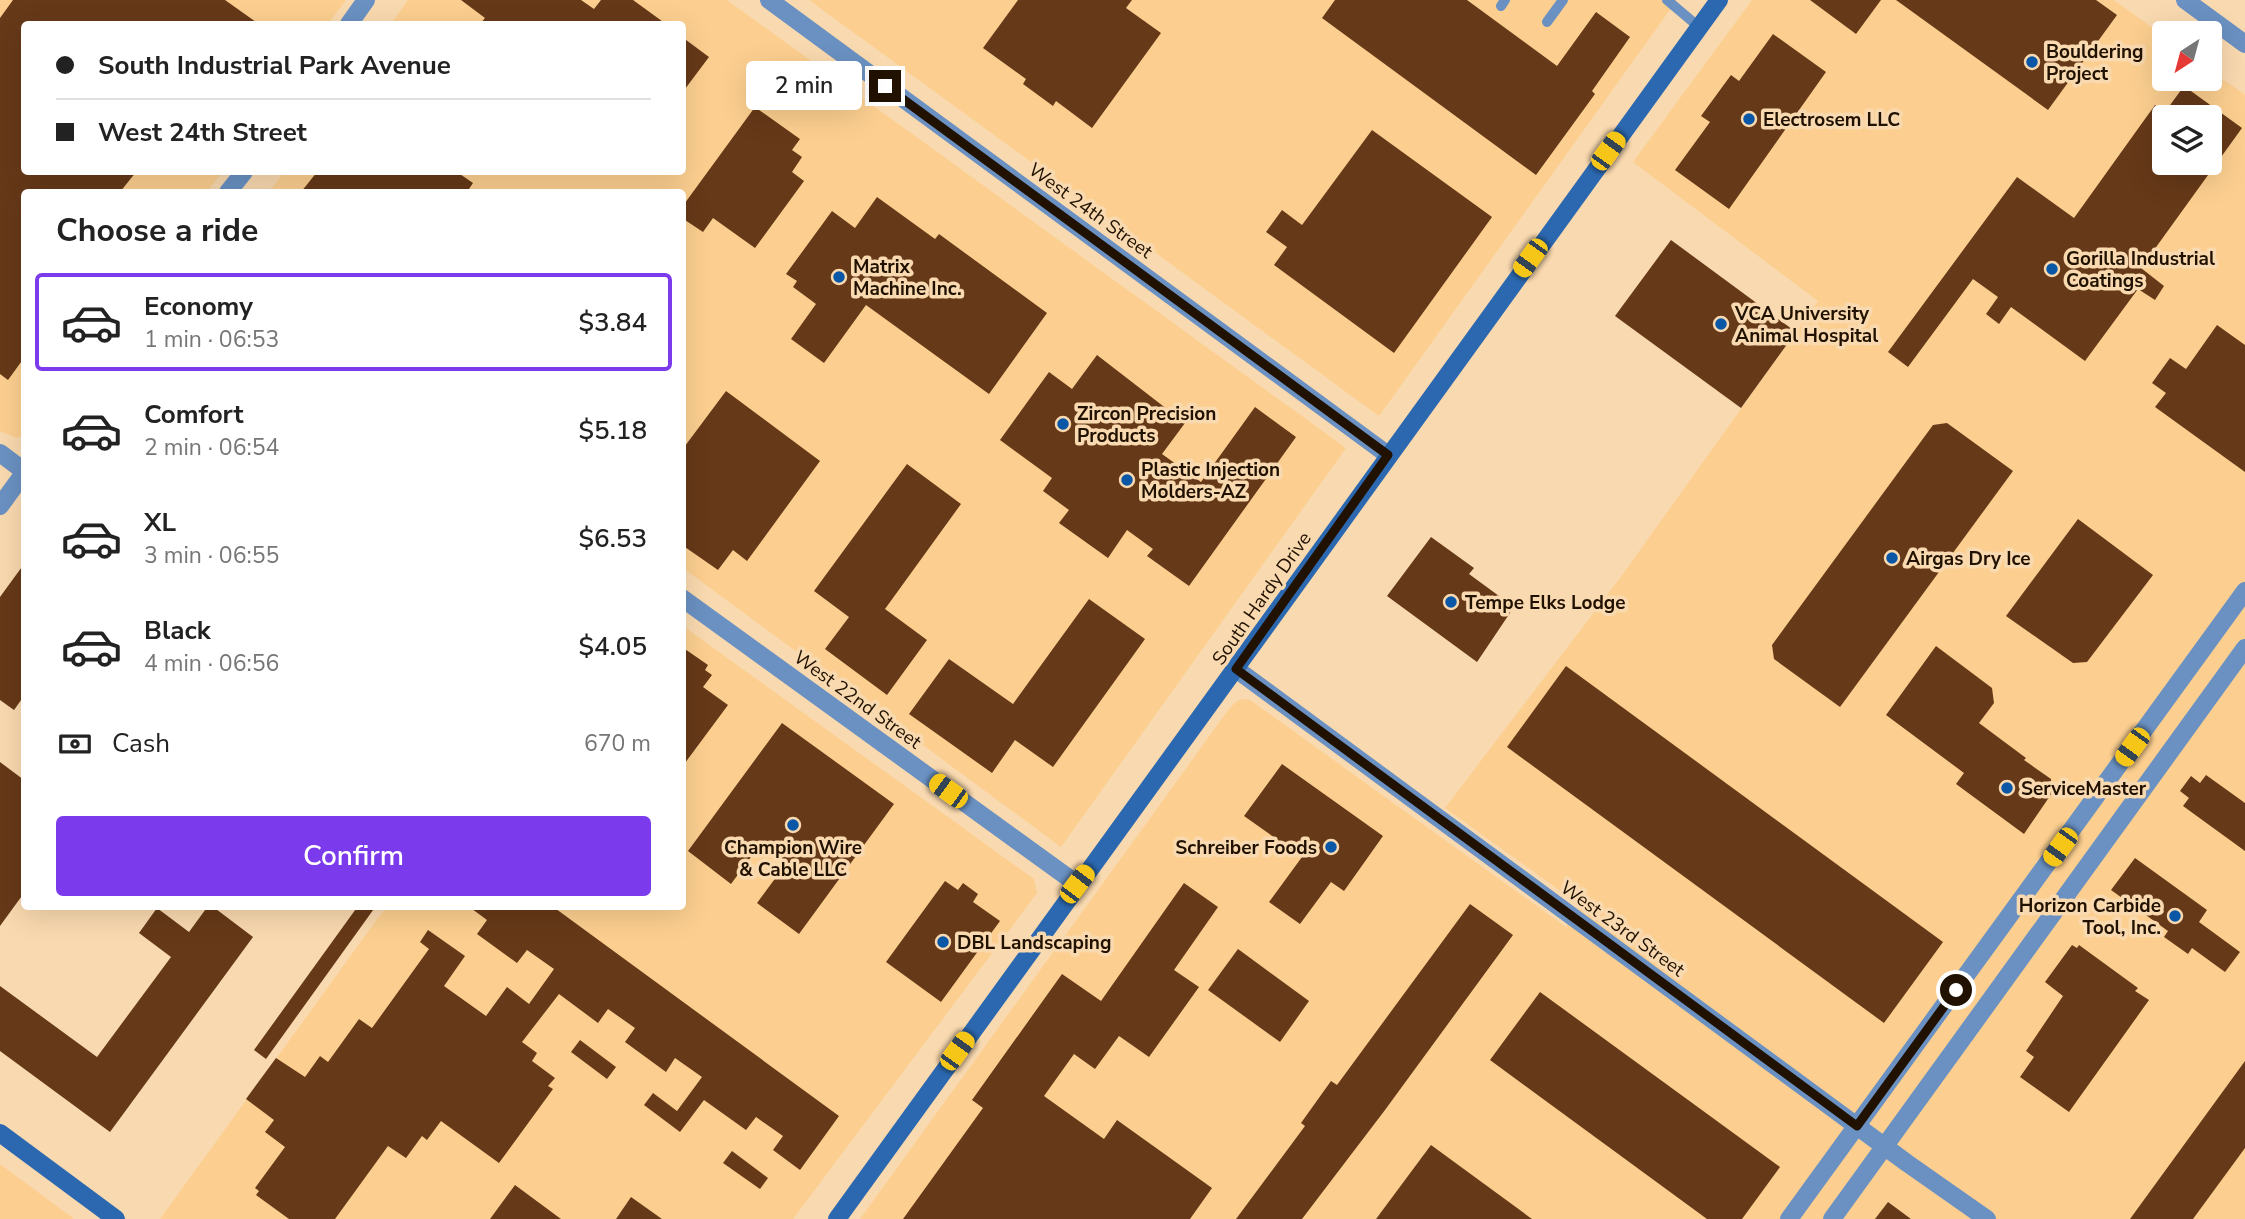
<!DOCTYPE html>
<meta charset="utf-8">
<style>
:root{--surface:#fff;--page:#f2f2f2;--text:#222;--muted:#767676;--line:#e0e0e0;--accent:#7c3aed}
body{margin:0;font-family:"Nunito Sans",sans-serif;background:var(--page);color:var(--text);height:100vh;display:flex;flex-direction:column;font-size:26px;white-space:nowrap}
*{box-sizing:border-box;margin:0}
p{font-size:23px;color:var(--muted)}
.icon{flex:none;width:38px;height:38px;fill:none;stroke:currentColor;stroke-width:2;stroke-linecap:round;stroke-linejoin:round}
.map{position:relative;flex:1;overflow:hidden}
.panel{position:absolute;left:21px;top:189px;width:665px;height:721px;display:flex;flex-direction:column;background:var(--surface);border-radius:7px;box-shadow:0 7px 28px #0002}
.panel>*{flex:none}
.top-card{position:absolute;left:21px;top:21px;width:665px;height:154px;border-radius:7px;box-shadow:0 7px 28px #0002;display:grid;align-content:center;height:154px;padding:0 35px;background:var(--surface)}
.needle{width:46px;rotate:216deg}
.controls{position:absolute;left:2152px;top:21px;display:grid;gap:14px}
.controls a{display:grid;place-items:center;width:70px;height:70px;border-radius:7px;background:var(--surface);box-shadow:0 7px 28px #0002;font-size:35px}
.end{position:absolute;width:32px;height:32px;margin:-16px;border:9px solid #201100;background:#fff;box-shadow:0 0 0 4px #fff}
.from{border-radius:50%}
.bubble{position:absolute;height:49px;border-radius:7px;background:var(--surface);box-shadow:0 7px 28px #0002;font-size:23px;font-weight:600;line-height:49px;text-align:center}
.car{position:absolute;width:21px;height:42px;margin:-21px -10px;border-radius:9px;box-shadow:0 0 5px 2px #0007;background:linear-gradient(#f5c518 24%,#345 0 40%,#f5c518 0 76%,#345 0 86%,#f5c518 0)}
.top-card b{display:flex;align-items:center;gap:24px;height:66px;font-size:26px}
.top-card b+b{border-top:2px solid var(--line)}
.top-card i{width:18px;height:18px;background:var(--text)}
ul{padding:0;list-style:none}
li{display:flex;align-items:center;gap:21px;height:98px;margin:0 14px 10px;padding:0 21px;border:4px solid transparent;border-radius:7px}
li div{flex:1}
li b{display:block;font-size:26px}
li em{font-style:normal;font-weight:600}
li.on{border-color:var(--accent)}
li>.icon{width:63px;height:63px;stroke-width:1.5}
h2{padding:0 35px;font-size:32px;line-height:84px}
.pay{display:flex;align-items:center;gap:18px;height:77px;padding:0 35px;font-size:26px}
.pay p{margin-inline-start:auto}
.cta{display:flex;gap:14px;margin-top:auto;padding:14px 35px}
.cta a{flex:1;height:80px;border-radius:7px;background:var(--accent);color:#fff;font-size:28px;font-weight:600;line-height:80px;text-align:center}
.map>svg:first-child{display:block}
.built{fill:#fccf90;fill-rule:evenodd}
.building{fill:#663918;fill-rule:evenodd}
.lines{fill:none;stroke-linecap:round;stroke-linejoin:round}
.lane{stroke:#6a91c2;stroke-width:10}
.street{stroke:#6a91c2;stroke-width:18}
.secondary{stroke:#2c68b0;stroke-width:18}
.route{stroke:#201100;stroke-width:9}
.poi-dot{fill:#0957a6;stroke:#f9d9af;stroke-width:2.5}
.labels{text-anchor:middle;stroke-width:7;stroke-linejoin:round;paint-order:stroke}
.poi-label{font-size:19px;font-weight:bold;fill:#201100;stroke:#f9d9af;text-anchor:start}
.street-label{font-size:19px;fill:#201100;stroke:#f9d9af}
</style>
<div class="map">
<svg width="2245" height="1219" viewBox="0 0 2245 1219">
<rect width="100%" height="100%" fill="#f9d9af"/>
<g class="built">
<path d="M0 0H346L328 24H24V172H222L207 192H24V436L16 438 0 431Z"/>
<path d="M408 0H727L1346 448 1061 847 683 568 682 192H269L284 172H682V24H391Z"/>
<path d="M809 0H1677L1379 416Z"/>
<path d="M1752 0H2114L2165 37V79H2210V70L2245 95V1219H860L1229 709 1237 701 1244 699 1250 700 1566 927 1580 905 1445 808 1620 578 1818 301 1633 162ZM2165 117H2210V163H2165Z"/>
<path d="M683 626 1034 879 1037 893 793 1219H160L386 907 682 906Z"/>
<path d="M0 1164 74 1219H0Z"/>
</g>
<g class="building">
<path d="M13 0H225L259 24H24V172H136L120 192H24V358L8 380 0 374V18Z"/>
<path d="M461 0H581L594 9 601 0H633L666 24H480L485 18Z"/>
<path d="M1018 0H1132L1126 8 1161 33 1092 128 1056 101 1053 106 1023 84 1026 79 983 48Z"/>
<path d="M1335 0H1467L1557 66 1596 12 1630 37 1592 91 1595 94 1536 175 1322 18Z"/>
<path d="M1810 0H1881L1856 34Z"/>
<path d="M1896 0H2096L2117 15 2048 110Z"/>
<path d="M1773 34 1826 72 1729 209 1675 170 1710 122 1701 116 1731 75 1739 81Z"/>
<path d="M682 37 709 57 682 93Z"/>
<path d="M2184 86 2242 128 2141 268 2164 286 2155 300 2138 289 2085 361 2011 307 1999 324 1986 314 1998 297 1973 279 1908 367 1888 352 2017 177 2074 218 2155 105 2165 112ZM2165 117H2210V163H2165Z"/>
<path d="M755 107 800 139 792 150 802 157 792 172 804 181 755 248 713 218 703 232 682 218V207Z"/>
<path d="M1372 130 1492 217 1394 353 1274 265 1287 247 1266 232 1282 210 1302 225Z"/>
<path d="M317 172H457L473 183 467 192H301Z"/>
<path d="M877 197 935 239 939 234 1047 313 989 394 866 305 824 363 791 339 816 304 793 287 797 281 786 274 832 211 855 228Z"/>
<path d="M1671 240 1796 332 1741 408 1615 316Z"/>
<path d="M2217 325 2245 345V472L2155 407 2166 393 2152 383 2170 358 2186 369Z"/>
<path d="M1097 355 1185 423 1162 454 1201 482 1255 407 1296 437 1189 586 1147 556 1153 549 1127 530 1108 558 1059 523 1069 510 1043 491 1052 478 1000 440 1049 372 1072 389Z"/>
<path d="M726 391 820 461 747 561 733 550 718 570 682 545V450Z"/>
<path d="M1947 423 2013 471 1840 707 1774 659 1772 645 1933 425Z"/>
<path d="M907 464 961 504 885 609 927 640 887 695 825 649 849 617 814 591Z"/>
<path d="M2078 519 2153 575 2087 662 2073 663 2006 616Z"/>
<path d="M1431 537 1474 568 1469 574 1514 607 1477 662 1387 596Z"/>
<path d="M24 564V696L14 710 0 700V597Z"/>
<path d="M1089 599 1145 639 1053 767 1015 740 992 773 909 714 949 659 1013 704Z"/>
<path d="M1936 646 1992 688 1994 703 1979 723 2026 758 2024 760 2051 779 2052 793 2024 834 1956 784 1964 773 1886 715Z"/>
<path d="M682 647 708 665 705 670 712 675 703 687 728 705 682 767Z"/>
<path d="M1566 666 1943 942 1884 1023 1507 747Z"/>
<path d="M782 723 894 804 799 934 757 903 785 865 759 846 731 884 688 851Z"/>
<path d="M0 762 24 780V893L0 926Z"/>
<path d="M1282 764 1383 836 1344 891 1331 882 1300 924 1269 902 1302 857 1244 816Z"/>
<path d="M2206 775 2245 803V851L2183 806 2189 798 2180 791 2191 776 2200 783Z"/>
<path d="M2135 858 2207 910 2199 922 2240 952 2225 972 2192 948 2188 954 2164 937 2168 931 2111 890Z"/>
<path d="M945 881 958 890 963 883 978 894 973 902 1000 921 941 1002 886 962Z"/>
<path d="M1184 883 1218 907 1174 970 1199 987 1149 1057 1119 1036 1095 1069 1074 1054 1044 1096 1104 1139 1117 1120 1212 1188 1190 1219H903L983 1108 972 1100 1062 974 1101 1001Z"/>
<path d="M1470 904 1513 935 1385 1110 1302 1219H1236L1305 1126 1301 1123 1331 1081 1337 1085Z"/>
<path d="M208 906H212L253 937 110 1132 0 1051V986L97 1057 171 957 139 933 157 908 189 932Z"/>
<path d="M358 906H376L266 1059 254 1050Z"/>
<path d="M468 906H552L839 1116 800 1170 773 1150 783 1136 756 1117 746 1130 704 1100 680 1132 644 1105 653 1093 677 1111 702 1077 675 1058 666 1072 625 1042 635 1028 608 1009 598 1023 559 994 522 1042 537 1053 532 1061 555 1078 548 1086 553 1089 499 1163 441 1121 427 1140 422 1136 406 1158 388 1146 335 1219H289L256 1195 259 1191 255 1188 285 1147 265 1132 274 1120 246 1099 276 1058 305 1077 320 1056 328 1062 359 1019 372 1028 429 949 420 942 428 930 465 956 444 986 486 1016 507 987 529 1004 554 969 527 950 517 963 477 934 487 920Z"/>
<path d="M2072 945 2077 948 2079 945 2138 988 2135 991 2149 1000 2069 1112 2020 1077 2034 1057 2026 1051 2063 996 2045 982Z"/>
<path d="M1238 949 1309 1001 1280 1042 1208 990Z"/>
<path d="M1540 992 1780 1167 1742 1219H1707L1490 1060Z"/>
<path d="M580 1040 616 1067 607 1079 571 1052Z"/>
<path d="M2245 1061V1148L2193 1219H2130Z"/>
<path d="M1431 1145 1532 1219H1376Z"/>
<path d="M732 1151 768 1178 760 1189 723 1163Z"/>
<path d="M515 1185 561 1219H490Z"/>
<path d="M631 1197 662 1219H616Z"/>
<path d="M1888 1202 1911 1219H1875Z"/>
</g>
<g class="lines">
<g class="lane">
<path d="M1667 0 1699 27"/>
<path d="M1501 6 1505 0"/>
<path d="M1547 22 1563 0"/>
</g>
<g class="street">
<path d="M769 0 1388 455"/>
<path d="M2185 0 2245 44"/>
<path d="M349 24 366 0"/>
<path d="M228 192 244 172"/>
<path d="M0 453 24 471"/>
<path d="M0 506 24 473"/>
<path d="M682 598 1077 884"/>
<path d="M1236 669 1907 1163 1987 1219"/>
<path d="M1789 1219 2245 591"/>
<path d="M1832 1219 2245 648"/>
</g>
<g class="secondary">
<path d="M0 1133 116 1219"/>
<path d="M837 1219 1719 0"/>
</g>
</g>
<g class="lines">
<path class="route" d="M885 86 1388 455 1236 669 1857 1126 1956 990"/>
</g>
<g class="poi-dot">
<circle cx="2032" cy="62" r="7"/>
<circle cx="1749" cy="119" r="7"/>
<circle cx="2052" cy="269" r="7"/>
<circle cx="839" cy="277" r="7"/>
<circle cx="1721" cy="324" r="7"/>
<circle cx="1063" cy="424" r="7"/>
<circle cx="1127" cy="480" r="7"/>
<circle cx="1892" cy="558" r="7"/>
<circle cx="1451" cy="602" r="7"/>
<circle cx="2007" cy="788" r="7"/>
<circle cx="793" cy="825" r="7"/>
<circle cx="1331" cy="847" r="7"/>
<circle cx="2175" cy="916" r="7"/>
<circle cx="943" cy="942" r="7"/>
</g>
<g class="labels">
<g class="poi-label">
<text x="2046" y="58">Bouldering<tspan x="2046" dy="22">Project</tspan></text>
<text x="1763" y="126">Electrosem LLC</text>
<text x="2066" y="265">Gorilla Industrial<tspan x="2066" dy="22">Coatings</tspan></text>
<text x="853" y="273">Matrix<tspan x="853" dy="22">Machine Inc.</tspan></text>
<text x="1735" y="320">VCA University<tspan x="1735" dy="22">Animal Hospital</tspan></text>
<text x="1077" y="420">Zircon Precision<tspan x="1077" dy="22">Products</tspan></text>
<text x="1141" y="476">Plastic Injection<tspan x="1141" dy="22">Molders-AZ</tspan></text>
<text x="1906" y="565">Airgas Dry Ice</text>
<text x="1465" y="609">Tempe Elks Lodge</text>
<text x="2021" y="795">ServiceMaster</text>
<text x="793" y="854" text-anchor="middle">Champion Wire<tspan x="793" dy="22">&amp; Cable LLC</tspan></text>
<text x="1317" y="854" text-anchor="end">Schreiber Foods</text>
<text x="2161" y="912" text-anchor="end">Horizon Carbide<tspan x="2161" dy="22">Tool, Inc.</tspan></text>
<text x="957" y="949">DBL Landscaping</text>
</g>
<g class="street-label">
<text transform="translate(1091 210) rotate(36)" y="7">West 24th Street</text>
<text transform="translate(1261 598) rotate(-55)" y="7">South Hardy Drive</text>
<text transform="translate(858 699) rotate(36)" y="7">West 22nd Street</text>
<text transform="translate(1623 928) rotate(36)" y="7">West 23rd Street</text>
</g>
</g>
</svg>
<div class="controls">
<a><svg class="needle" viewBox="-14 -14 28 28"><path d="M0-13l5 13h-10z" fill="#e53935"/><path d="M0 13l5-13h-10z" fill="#767676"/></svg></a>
<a><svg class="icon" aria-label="layers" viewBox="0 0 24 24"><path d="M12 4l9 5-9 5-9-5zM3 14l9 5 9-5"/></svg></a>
</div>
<i class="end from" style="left:1956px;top:990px"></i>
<i class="end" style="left:885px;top:86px"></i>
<div class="bubble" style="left:746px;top:61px;width:116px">2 min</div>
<i class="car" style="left:1608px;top:151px;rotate:36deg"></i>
<i class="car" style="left:1530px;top:258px;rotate:216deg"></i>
<i class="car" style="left:2132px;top:747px;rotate:216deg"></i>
<i class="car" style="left:948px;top:791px;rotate:306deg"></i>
<i class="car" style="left:2060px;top:847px;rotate:216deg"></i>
<i class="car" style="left:1077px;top:884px;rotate:37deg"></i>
<i class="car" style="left:957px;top:1051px;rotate:36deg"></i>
<div class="top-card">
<b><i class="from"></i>South Industrial Park Avenue</b>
<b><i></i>West 24th Street</b>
</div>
<section class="panel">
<h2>Choose a ride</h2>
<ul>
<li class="on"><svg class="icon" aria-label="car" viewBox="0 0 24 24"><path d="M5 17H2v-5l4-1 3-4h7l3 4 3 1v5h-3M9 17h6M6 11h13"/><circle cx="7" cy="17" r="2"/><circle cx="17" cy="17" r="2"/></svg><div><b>Economy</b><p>1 min · 06:53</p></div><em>$3.84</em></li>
<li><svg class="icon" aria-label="car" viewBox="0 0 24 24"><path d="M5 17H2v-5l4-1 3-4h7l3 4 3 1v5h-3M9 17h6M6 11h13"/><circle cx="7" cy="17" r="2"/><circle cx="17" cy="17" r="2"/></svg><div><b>Comfort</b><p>2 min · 06:54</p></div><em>$5.18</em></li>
<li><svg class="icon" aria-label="car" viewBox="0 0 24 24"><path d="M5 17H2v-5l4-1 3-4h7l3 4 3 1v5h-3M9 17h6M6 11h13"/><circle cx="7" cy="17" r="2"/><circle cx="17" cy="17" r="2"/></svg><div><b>XL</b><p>3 min · 06:55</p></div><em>$6.53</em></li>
<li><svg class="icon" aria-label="car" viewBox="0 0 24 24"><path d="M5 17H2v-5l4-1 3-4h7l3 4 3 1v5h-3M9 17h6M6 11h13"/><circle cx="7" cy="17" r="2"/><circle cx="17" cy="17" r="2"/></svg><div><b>Black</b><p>4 min · 06:56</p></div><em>$4.05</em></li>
</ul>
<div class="pay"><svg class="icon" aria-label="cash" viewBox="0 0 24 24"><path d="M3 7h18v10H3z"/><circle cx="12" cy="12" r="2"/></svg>Cash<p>670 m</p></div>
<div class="cta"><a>Confirm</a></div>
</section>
</div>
